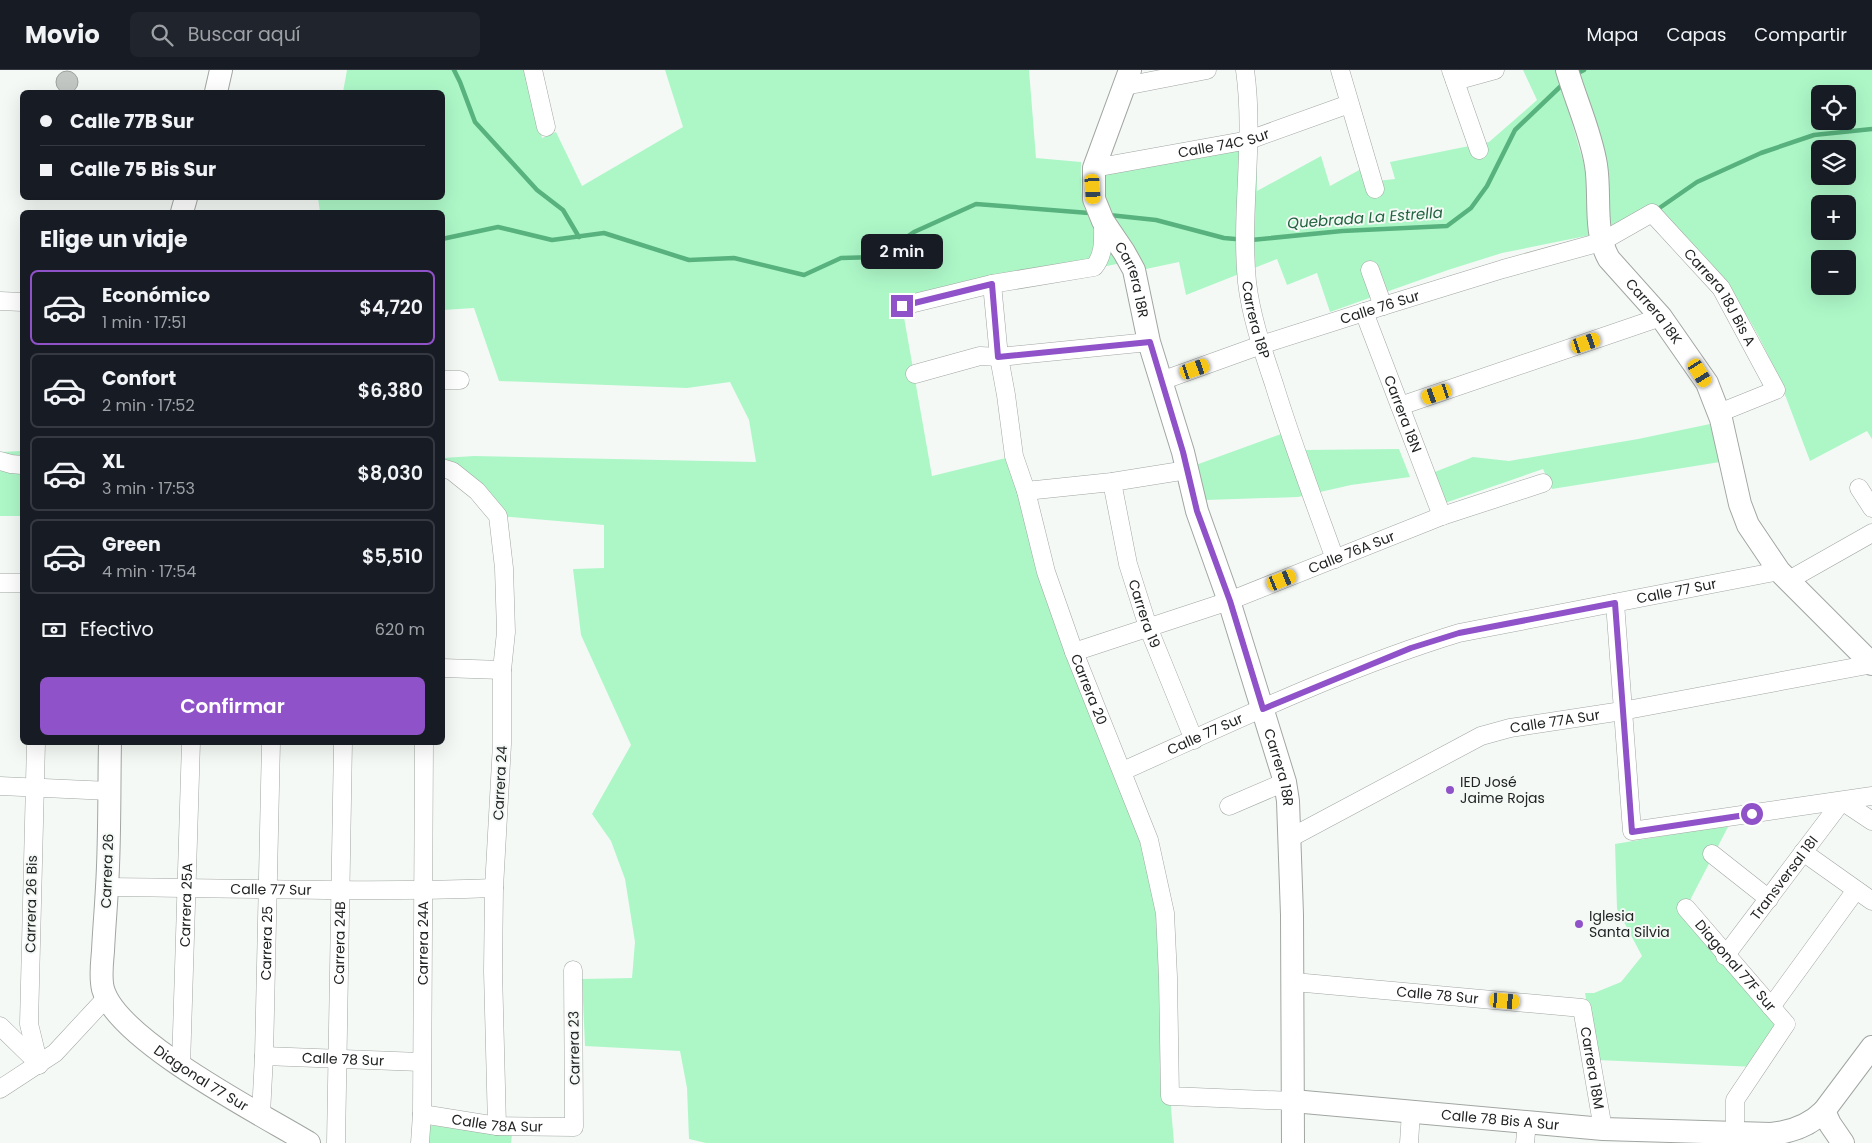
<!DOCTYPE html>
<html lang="es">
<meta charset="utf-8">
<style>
:root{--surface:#171b24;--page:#20242c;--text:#f1f3f6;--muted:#9ea1a6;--line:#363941;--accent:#9052c8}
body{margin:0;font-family:Poppins,sans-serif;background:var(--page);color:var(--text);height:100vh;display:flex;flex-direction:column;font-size:19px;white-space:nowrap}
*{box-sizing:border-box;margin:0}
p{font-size:16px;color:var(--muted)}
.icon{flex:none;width:28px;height:28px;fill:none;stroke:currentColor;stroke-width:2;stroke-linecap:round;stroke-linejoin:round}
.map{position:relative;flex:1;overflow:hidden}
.drawer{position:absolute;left:20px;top:140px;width:425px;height:535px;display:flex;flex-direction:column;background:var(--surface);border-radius:8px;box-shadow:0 5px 20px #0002}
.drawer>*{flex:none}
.guide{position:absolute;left:20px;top:20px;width:425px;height:110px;border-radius:8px;box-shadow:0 5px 20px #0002;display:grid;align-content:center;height:110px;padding:0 20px;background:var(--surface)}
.controls{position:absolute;left:1811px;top:15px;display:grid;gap:10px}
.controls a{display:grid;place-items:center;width:45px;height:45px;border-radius:8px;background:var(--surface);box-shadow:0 5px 20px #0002;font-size:25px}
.end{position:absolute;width:22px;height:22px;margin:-11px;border:6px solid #9052c8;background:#fff;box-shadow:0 0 0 2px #fff}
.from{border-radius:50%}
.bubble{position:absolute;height:35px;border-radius:8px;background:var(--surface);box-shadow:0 5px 20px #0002;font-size:16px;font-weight:600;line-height:35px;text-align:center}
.car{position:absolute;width:15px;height:30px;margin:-15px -8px;border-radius:6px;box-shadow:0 0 4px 1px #0007;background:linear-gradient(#f5c518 24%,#345 0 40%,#f5c518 0 76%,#345 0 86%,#f5c518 0)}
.guide b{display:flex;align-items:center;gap:18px;height:48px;font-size:19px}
.guide b+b{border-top:1px solid var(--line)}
.guide i{width:12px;height:12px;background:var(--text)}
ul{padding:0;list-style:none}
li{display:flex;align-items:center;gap:15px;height:75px;margin:0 10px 8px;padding:0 10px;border:2px solid var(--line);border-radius:8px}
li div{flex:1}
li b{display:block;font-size:19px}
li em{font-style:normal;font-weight:600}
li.current{border-color:var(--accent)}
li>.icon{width:45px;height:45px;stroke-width:1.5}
h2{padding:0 20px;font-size:22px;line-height:60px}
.pay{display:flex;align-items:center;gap:12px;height:55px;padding:0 20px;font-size:19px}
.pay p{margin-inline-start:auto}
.button{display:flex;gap:10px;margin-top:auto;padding:10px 20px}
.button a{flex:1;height:58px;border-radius:8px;background:var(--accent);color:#fff;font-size:20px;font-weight:600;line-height:58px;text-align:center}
header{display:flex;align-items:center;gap:30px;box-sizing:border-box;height:70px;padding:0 25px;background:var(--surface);border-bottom:1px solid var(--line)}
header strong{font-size:24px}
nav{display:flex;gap:28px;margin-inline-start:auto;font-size:18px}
.search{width:350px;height:45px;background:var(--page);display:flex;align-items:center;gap:12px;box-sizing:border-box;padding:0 18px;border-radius:8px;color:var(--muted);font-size:19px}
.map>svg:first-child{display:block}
.green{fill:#adf7c7;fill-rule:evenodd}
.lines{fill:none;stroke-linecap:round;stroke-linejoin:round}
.stream{stroke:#58b27d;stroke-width:4.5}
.building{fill:#c4c8c5;stroke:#9ea39f}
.minor-casing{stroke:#a1a6a2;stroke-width:19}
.tertiary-casing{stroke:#a1a6a2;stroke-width:24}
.minor{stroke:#fff;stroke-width:18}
.tertiary{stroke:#fff;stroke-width:22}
.route{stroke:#9052c8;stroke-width:6}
.poi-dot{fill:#9052c8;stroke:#f4f9f6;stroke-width:2}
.labels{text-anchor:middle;stroke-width:4;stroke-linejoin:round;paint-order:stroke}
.street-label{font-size:14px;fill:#222423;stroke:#f4f9f6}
.poi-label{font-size:14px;fill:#222423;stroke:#f4f9f6;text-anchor:start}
.water-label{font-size:15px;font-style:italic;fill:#22633f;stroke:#f4f9f6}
</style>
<header>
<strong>Movio</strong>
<div class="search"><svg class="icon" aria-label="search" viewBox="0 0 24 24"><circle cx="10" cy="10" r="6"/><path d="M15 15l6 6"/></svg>Buscar aquí</div>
<nav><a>Mapa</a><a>Capas</a><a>Compartir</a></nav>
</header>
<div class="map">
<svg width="1872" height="1073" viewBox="0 0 1872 1073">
<rect width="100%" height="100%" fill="#f4f9f6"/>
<g class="green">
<path d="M347 0H525L542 68 556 62 582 116 683 57 665 0H1029L1036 88 1081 92C1081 107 1080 124 1085 139 1092 159 1109 176 1122 193L902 236 932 406 1014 386 1123 701 1165 844 1170 1026 1174 1073H706L689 1069 687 1018 680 981 585 976 582 909 632 908 635 872 625 809 611 771 592 744 631 675 581 565 573 499 604 498V455L498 446 443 398V388L474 386 756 392 749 350 730 312 687 318 499 311 474 238 443 240 442 142H320L318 128H442V22H343Z"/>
<path d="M1523 0H1557L1585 98 1591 165 1502 183 1448 200 1330 242 1317 203 1287 215 1277 189 1186 225 1179 192 1146 199 1100 125 1103 102 1256 73 1257 121 1321 86 1330 116 1372 93 1377 111 1395 109 1390 92 1489 72 1537 30Z"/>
<path d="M1577 0H1872V369L1867 361 1810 391C1792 344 1776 295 1750 251 1724 208 1689 171 1654 134L1609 160ZM1820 24H1848V51H1820ZM1820 79H1848V106H1820ZM1820 134H1848V161H1820ZM1820 189H1848V216H1820Z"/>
<path d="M1710 354 1720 392 1552 419 1543 399 1445 433 1432 403 1473 387 1509 391 1638 369Z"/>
<path d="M1295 359 1302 380 1399 379 1410 407 1351 415 1298 427 1206 430 1193 396Z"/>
<path d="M22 381V446H0V382Z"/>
<path d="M1729 755 1686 838 1786 954 1756 997 1597 990 1585 923H1594L1621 912 1642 886 1617 839 1615 774Z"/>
<path d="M428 1055 512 1065 511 1073H426Z"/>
</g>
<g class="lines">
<g class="stream">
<path d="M454 0 460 12 475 52 537 120 563 140 579 167"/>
<path d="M1576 4 1584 0"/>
<path d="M1658 139 1697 112 1761 83 1814 65 1872 59"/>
<path d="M1109 145 1156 150 1224 168 1235 169"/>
<path d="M442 169 498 157 552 170 604 163 689 190 734 188 804 205 841 188 877 187 914 162 976 134 1089 143"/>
<path d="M1251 170 1342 161 1447 156 1471 138 1487 116 1515 60 1562 15"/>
</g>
</g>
<circle class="building" cx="67" cy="12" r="11"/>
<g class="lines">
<defs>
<g id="minor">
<path d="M533 0 546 57"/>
<path id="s1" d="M1245 0C1255 71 1240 141 1247 212 1251 247 1263 281 1274 314 1292 373 1314 431 1335 489"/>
<path d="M1340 0 1375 119"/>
<path d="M1451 0 1479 80"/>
<path d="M1455 11 1495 0"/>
<path d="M1125 16 1207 0"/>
<path id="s2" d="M1094 98 1249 70 1349 34"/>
<path d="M1370 200 1383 236"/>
<path id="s3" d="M992 214 999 287 1006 325 1014 386 1026 421 1046 502 1074 582 1149 770 1165 843 1168 907 1170 1026 1293 1031"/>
<path d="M0 231 22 232"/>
<path d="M902 236 992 214 1094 197C1105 184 1103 168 1103 151"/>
<path id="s4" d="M1364 242 1442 446"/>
<path d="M915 304 980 286 999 287 1149 272"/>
<path d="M442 310H460"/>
<path id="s5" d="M1161 311 1261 275 1383 236 1503 199 1601 172 1652 143 1721 218 1776 320 1719 343"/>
<path d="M1400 336 1661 247"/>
<path d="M0 391 11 394 22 395"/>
<path d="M442 398 452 401 477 421 498 446 504 498 506 562 502 600V674L494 818 493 901 497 1056"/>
<path id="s6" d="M1112 412 1128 494 1148 557 1194 670"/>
<path d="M1859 418 1872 438"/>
<path d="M1026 421 1112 412 1187 400"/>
<path d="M1789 510 1872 463"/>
<path d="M0 513H22"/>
<path d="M1615 533 1632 761 1872 726"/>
<path id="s7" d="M1074 582 1229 531 1442 446 1543 413"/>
<path d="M442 598 502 600"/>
<path d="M36 672 29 954 39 995"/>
<path id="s8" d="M1123 701C1232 652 1344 598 1459 563L1779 501"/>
<path d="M0 716 110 721"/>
<path d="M1229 736 1285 712"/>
<path id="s9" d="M1290 768 1481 666 1510 658 1622 641 1872 594"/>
<path d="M1803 782 1872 831"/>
<path d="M1712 784 1769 829"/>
<path id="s10" d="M107 817C236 818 365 823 494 818"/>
<path id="s11" d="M1686 838 1786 954 1735 1030V1064L1737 1073"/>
<path id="s12" d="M1725 886 1842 731 1872 751"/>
<path id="s13" d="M1294 912 1582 938 1603 1059"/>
<path d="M1771 937 1856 820"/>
<path d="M0 956 39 994"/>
<path id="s14" d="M264 986 421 992"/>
<path id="s15" d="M181 996 191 672"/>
<path d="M0 1019 55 983 106 928"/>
<path id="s16" d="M261 1044 264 986 271 672"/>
<path id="s17" d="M422 1044 497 1056 574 1057 573 900"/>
<path id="s18" d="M336 1073 343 672"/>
<path id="s19" d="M420 1073 422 1044 424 672"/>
<path d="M1409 1073 1411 1042"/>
<path d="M1525 1073 1527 1052"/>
</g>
<g id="tertiary">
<path id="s20" d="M1130 0 1094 98V129L1103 151 1124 182 1134 200 1149 272 1183 382 1197 441 1229 531 1285 712 1288 731 1292 845 1293 1073"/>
<path id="s21" d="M1567 0C1576 31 1591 63 1596 95 1601 126 1593 161 1609 189L1661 247 1707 313 1721 349 1740 434 1748 455 1779 501 1872 594"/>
<path d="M216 22 221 0"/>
<path d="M182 142 186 128"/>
<path id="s22" d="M110 672C109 720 110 769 107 817 106 838 104 859 103 881 102 893 100 907 103 919 117 970 261 1044 309 1073"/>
<path id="s23" d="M1293 1031 1603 1059 1771 1064C1792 1062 1809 1056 1824 1041L1872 977"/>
<path d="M1824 1041 1830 1054 1843 1073"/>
</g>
</defs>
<use href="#minor" class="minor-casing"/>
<use href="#tertiary" class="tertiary-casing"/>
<use href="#minor" class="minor"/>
<use href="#tertiary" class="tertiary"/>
</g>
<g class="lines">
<path class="route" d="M902 236 992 214 998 287 1150 272 1183 382 1197 441 1230 531 1263 639 1411 578 1459 563 1615 533 1632 762 1752 744"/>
</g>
<g class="poi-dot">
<circle cx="1450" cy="720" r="5"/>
<circle cx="1579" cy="854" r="5"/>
</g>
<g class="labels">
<g class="street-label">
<text dy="5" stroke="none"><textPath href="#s2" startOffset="132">Calle 74C Sur</textPath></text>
<text dy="5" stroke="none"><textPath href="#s20" startOffset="226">Carrera 18R</textPath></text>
<text dy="5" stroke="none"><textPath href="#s5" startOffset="629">Carrera 18J Bis A</textPath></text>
<text dy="5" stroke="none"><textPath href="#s5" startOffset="231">Calle 76 Sur</textPath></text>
<text dy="5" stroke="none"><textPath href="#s21" startOffset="264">Carrera 18K</textPath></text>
<text dy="5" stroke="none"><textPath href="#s1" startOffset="251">Carrera 18P</textPath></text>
<text dy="5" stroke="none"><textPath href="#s4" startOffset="109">Carrera 18N</textPath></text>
<text dy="5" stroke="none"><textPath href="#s7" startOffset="295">Calle 76A Sur</textPath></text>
<text dy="5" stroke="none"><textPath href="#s8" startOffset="585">Calle 77 Sur</textPath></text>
<text dy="5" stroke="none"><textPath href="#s6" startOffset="136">Carrera 19</textPath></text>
<text dy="5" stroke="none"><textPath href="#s3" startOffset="419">Carrera 20</textPath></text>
<text dy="5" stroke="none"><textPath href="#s9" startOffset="292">Calle 77A Sur</textPath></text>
<text dy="5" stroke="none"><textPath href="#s8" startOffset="90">Calle 77 Sur</textPath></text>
<text dy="5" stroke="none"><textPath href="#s20" startOffset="736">Carrera 18R</textPath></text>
<text transform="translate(500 713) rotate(-87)" y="5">Carrera 24</text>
<text transform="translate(107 801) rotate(-88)" y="5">Carrera 26</text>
<text dy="5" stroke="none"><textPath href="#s12" startOffset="98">Transversal 18I</textPath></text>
<text dy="5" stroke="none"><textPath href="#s10" startOffset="164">Calle 77 Sur</textPath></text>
<text transform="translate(31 834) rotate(-89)" y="5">Carrera 26 Bis</text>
<text dy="5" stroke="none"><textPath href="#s15" startOffset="161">Carrera 25A</textPath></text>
<text dy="5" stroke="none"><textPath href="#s16" startOffset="171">Carrera 25</textPath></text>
<text dy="5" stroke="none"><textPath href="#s18" startOffset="200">Carrera 24B</textPath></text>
<text dy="5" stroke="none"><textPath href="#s19" startOffset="200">Carrera 24A</textPath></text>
<text dy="5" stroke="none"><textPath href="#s11" startOffset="76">Diagonal 77F Sur</textPath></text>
<text dy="5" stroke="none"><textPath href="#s13" startOffset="144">Calle 78 Sur</textPath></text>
<text transform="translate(574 978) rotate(-91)" y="5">Carrera 23</text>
<text dy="5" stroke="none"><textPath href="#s14" startOffset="79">Calle 78 Sur</textPath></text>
<text dy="5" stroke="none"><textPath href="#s13" startOffset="350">Carrera 18M</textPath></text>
<text dy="5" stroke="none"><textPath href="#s22" startOffset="382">Diagonal 77 Sur</textPath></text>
<text dy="5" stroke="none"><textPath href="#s23" startOffset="208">Calle 78 Bis A Sur</textPath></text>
<text dy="5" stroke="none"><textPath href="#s17" startOffset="76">Calle 78A Sur</textPath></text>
</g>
<g class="poi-label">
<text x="1460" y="717">IED José<tspan x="1460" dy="16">Jaime Rojas</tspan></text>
<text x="1589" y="851">Iglesia<tspan x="1589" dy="16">Santa Silvia</tspan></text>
</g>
<g class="water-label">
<text transform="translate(1365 148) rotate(-4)" y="5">Quebrada La Estrella</text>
</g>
</g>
</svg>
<div class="controls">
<a><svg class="icon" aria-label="locate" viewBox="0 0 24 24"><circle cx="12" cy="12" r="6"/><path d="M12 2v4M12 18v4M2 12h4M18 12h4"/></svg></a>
<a><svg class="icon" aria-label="layers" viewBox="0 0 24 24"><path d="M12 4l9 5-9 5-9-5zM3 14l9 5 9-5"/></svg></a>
<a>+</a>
<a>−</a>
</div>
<i class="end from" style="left:1752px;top:744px"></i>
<i class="end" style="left:902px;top:236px"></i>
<div class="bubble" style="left:861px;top:164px;width:82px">2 min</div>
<i class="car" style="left:1093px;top:119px;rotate:176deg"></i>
<i class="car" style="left:1586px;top:273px;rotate:71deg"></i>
<i class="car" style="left:1195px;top:299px;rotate:71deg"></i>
<i class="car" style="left:1700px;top:303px;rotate:148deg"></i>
<i class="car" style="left:1437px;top:324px;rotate:251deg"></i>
<i class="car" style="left:1282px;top:510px;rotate:68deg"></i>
<i class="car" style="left:1505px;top:931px;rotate:95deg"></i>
<div class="guide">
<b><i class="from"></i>Calle 77B Sur</b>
<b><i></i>Calle 75 Bis Sur</b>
</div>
<section class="drawer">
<h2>Elige un viaje</h2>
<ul>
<li class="current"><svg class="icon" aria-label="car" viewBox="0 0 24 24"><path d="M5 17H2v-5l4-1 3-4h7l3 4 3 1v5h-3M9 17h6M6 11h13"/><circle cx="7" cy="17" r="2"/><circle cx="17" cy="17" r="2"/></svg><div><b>Económico</b><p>1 min · 17:51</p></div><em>$4,720</em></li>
<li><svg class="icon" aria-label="car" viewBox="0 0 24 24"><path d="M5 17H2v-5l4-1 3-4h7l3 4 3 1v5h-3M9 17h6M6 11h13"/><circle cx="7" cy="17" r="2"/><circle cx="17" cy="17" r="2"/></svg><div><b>Confort</b><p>2 min · 17:52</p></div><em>$6,380</em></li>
<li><svg class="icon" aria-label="car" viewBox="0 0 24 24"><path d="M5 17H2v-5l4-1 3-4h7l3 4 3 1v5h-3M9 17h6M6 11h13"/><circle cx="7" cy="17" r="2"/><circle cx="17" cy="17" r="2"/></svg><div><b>XL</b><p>3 min · 17:53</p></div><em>$8,030</em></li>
<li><svg class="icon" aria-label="car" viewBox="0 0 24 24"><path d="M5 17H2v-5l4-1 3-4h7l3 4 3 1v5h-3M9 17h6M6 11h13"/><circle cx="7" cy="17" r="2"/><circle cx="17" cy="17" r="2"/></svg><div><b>Green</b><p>4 min · 17:54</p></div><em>$5,510</em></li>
</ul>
<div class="pay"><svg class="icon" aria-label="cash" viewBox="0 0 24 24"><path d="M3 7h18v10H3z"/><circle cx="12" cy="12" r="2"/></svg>Efectivo<p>620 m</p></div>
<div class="button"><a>Confirmar</a></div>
</section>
</div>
